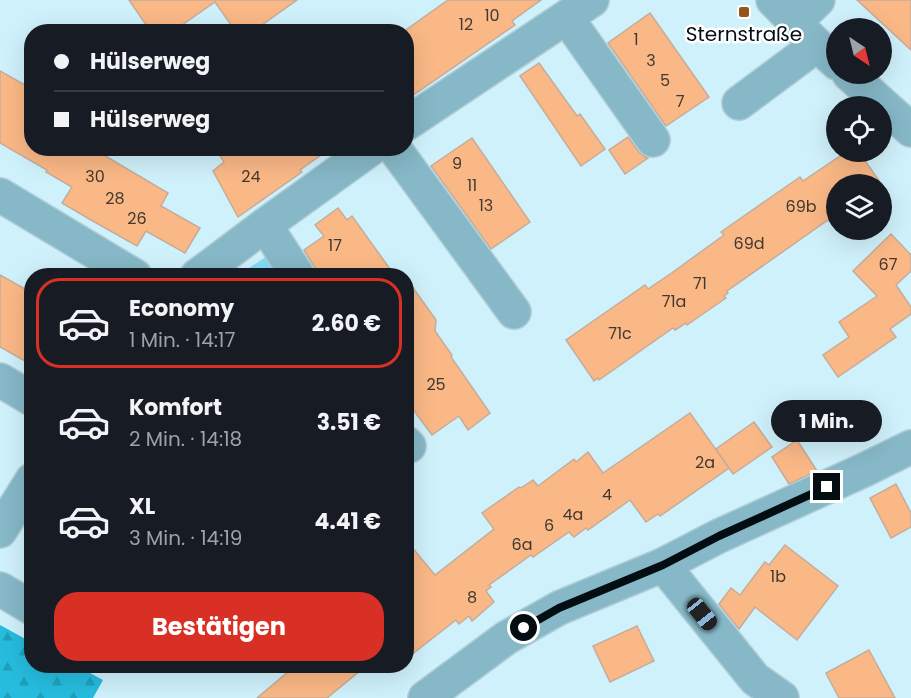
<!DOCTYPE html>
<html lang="de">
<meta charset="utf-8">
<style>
:root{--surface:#171b24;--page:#20242c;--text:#f1f3f6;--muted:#9ea1a6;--line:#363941;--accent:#d93025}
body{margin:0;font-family:Poppins,sans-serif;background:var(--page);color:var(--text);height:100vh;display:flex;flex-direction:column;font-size:22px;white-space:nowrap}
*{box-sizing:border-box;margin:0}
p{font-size:20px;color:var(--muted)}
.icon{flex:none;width:33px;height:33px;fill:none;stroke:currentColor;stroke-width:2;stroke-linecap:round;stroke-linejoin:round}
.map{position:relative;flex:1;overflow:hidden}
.drawer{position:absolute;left:24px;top:268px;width:390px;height:405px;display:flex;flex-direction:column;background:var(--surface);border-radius:24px;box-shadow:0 6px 24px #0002}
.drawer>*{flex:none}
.top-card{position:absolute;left:24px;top:24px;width:390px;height:132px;border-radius:24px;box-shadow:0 6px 24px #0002;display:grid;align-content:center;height:132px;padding:0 30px;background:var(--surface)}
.needle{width:39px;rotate:145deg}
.buttons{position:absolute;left:826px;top:18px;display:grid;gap:12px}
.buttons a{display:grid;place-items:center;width:66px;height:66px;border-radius:50%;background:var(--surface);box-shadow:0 6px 24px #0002;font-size:30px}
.end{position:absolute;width:27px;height:27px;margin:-14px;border:8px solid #040e12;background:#fff;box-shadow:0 0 0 3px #fff}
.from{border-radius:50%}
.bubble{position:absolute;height:42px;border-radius:21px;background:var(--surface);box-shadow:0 6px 24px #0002;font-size:20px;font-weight:700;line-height:42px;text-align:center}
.car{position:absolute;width:18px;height:36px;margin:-18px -9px;border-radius:8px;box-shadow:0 0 4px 2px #0007;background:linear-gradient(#222 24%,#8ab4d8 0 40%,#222 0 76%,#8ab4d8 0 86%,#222 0)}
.top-card b{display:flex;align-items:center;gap:21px;height:57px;font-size:22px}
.top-card b+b{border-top:2px solid var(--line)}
.top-card i{width:15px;height:15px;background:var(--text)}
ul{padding:10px 0 0;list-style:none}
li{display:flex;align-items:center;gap:18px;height:90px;margin:0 12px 9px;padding:0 18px;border:3px solid transparent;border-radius:24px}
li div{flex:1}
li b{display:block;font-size:22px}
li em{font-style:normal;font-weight:700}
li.active{border-color:var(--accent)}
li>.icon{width:54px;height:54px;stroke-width:1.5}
.cta{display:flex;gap:12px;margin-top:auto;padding:12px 30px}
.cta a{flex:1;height:69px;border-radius:24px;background:var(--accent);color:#fff;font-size:24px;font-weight:700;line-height:69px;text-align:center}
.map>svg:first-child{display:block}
.forest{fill:url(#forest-firs)}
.green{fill:#83ddf7}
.building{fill:#fab886;stroke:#c5ac9a;stroke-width:1.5}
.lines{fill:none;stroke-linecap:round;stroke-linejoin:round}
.minor-casing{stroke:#afcdd6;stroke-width:36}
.minor{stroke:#86b8c7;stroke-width:33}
.route{stroke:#040e12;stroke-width:8}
.poi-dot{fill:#94551c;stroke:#fff;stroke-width:2}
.labels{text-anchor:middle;stroke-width:5;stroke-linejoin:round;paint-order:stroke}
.number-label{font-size:16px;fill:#42382f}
.poi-label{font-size:20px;fill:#040e12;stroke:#fff}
</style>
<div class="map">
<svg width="911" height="698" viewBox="0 0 911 698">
<defs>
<pattern id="forest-firs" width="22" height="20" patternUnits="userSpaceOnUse" patternTransform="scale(1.5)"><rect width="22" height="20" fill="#26bcde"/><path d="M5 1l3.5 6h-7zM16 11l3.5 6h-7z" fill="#20a0bd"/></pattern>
</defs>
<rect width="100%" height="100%" fill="#cff1fb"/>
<path class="forest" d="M0 625 31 642 32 666H77L103 680 93 698H0Z"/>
<path class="green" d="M276 250 293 276H237Z"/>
<g class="building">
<path d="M129 0H297L252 32H236L215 2 172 32H151Z"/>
<path d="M448 0H541L512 21 515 25 406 100V30Z"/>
<path d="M857 0H911V50Z"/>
<path d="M650 13 709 97 666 126 608 43Z"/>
<path d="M539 63 577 116 580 114 605 149 581 166 520 76Z"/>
<path d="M0 71 32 89V148H92L168 193 161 206 200 228 185 253 146 231 137 246 91 220 62 203 72 187 46 172 47 170 0 143Z"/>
<path d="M628 137 638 151 645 157 648 158 625 174 609 150Z"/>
<path d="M472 138 530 222 491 249 431 166Z"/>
<path d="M215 148H331L300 170 302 172 238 217 213 171 224 162Z"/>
<path d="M846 152H859L882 185 837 184V217L830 222 828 220 727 291 728 293 724 296 726 298 687 325 686 323 675 330 673 328 599 380 598 378 594 381 566 340 645 285 648 289 673 272 724 235 721 232 774 195 800 177 803 181Z"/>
<path d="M338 208 347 220 352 216 395 276H320L304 250 324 236 315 225Z"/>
<path d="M891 234 911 255V271L896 285 911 307V314L890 329 896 337 838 377 823 355 849 337 839 322 877 296 853 271Z"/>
<path d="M0 275 32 293V365L0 347Z"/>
<path d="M406 278 436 320 435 331 452 355 451 357 490 413 468 430 459 416 432 435 406 400Z"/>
<path d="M690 413 729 468 660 516 658 514 646 522 630 500 588 530 586 528 574 537 569 532 533 557 531 555 489 585 491 587 486 591 494 602 472 621 469 616 459 624 456 620 406 659V540L435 575 494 529 482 513 519 487 521 488 533 480 538 486 574 459 576 462 588 452 603 473Z"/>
<path d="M754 422 772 447 733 474 716 449Z"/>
<path d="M797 440 817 471 789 484 772 457Z"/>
<path d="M896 484 911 513V527L891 538 870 498Z"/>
<path d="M785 545 838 586 797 640 755 607 739 629 719 604 731 588 740 595 765 562 769 565Z"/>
<path d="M637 626 654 661 610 682 593 646Z"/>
<path d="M869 650 895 698H839L826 673Z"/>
<path d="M295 666H366L327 698H257Z"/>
</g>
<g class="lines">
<defs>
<g id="minor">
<path d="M773 0 817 45 837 63"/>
<path d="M567 18 653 140"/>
<path d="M795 22 818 0"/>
<path d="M849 74 911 130"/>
<path d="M739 103 817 45"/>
<path d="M406 124 592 0"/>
<path d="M394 148 514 312"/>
<path d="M0 195 135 276"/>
<path d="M265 225 298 276"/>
<path d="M197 276 265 225 372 148"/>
<path d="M0 380 32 399"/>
<path d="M406 443 409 446"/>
<path d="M0 531 32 480"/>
<path d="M663 565 755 679 782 698"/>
<path d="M0 589 32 608"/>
<path d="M425 698 506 638 559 608 663 565 719 536 864 470 911 447"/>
</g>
</defs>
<use href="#minor" class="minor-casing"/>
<use href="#minor" class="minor"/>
</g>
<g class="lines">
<path class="route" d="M524 628 559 608 663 565 719 536 827 487"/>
</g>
<rect class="poi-dot" x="738" y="6" width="12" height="12" rx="3"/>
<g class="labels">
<g class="number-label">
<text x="492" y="21">10</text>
<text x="466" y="30">12</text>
<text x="636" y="45">1</text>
<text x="651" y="66">3</text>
<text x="665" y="86">5</text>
<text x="680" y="107">7</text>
<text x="457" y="169">9</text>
<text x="95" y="182">30</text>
<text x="251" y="182">24</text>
<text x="472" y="191">11</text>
<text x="115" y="204">28</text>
<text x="486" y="211">13</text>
<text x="801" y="212">69b</text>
<text x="137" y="224">26</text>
<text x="749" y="249">69d</text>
<text x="335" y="251">17</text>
<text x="888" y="270">67</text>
<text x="700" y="289">71</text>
<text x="674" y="307">71a</text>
<text x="620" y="339">71c</text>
<text x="436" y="390">25</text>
<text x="705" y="468">2a</text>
<text x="607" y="500">4</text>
<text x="573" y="520">4a</text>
<text x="549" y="531">6</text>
<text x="522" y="550">6a</text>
<text x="778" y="582">1b</text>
<text x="472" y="603">8</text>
</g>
<g class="poi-label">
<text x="744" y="41">Sternstraße</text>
</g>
</g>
</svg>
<div class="buttons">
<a><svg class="needle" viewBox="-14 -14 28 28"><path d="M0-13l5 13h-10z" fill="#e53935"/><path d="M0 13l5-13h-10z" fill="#9ea1a6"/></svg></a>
<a><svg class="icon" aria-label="locate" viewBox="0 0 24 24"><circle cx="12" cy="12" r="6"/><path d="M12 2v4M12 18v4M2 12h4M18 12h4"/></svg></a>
<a><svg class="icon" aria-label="layers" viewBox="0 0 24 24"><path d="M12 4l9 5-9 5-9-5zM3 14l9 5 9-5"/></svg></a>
</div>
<i class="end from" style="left:524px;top:628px"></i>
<i class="end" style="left:827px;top:487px"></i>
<div class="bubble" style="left:771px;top:400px;width:111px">1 Min.</div>
<i class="car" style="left:702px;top:614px;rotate:141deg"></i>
<div class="top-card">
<b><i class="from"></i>Hülserweg</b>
<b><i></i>Hülserweg</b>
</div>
<section class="drawer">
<ul>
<li class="active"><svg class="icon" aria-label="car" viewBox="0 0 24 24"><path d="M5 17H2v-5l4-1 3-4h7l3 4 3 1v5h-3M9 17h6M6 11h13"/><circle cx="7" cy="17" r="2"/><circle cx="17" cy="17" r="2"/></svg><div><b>Economy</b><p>1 Min. · 14:17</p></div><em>2.60 €</em></li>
<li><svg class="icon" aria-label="car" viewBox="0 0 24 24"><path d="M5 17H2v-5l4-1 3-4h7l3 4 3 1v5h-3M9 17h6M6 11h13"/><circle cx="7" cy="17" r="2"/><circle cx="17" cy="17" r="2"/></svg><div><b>Komfort</b><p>2 Min. · 14:18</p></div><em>3.51 €</em></li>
<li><svg class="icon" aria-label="car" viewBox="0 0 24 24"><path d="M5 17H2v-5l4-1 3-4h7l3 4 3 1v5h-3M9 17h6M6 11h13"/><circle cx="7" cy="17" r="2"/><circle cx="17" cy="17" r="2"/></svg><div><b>XL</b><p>3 Min. · 14:19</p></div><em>4.41 €</em></li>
</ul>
<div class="cta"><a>Bestätigen</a></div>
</section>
</div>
